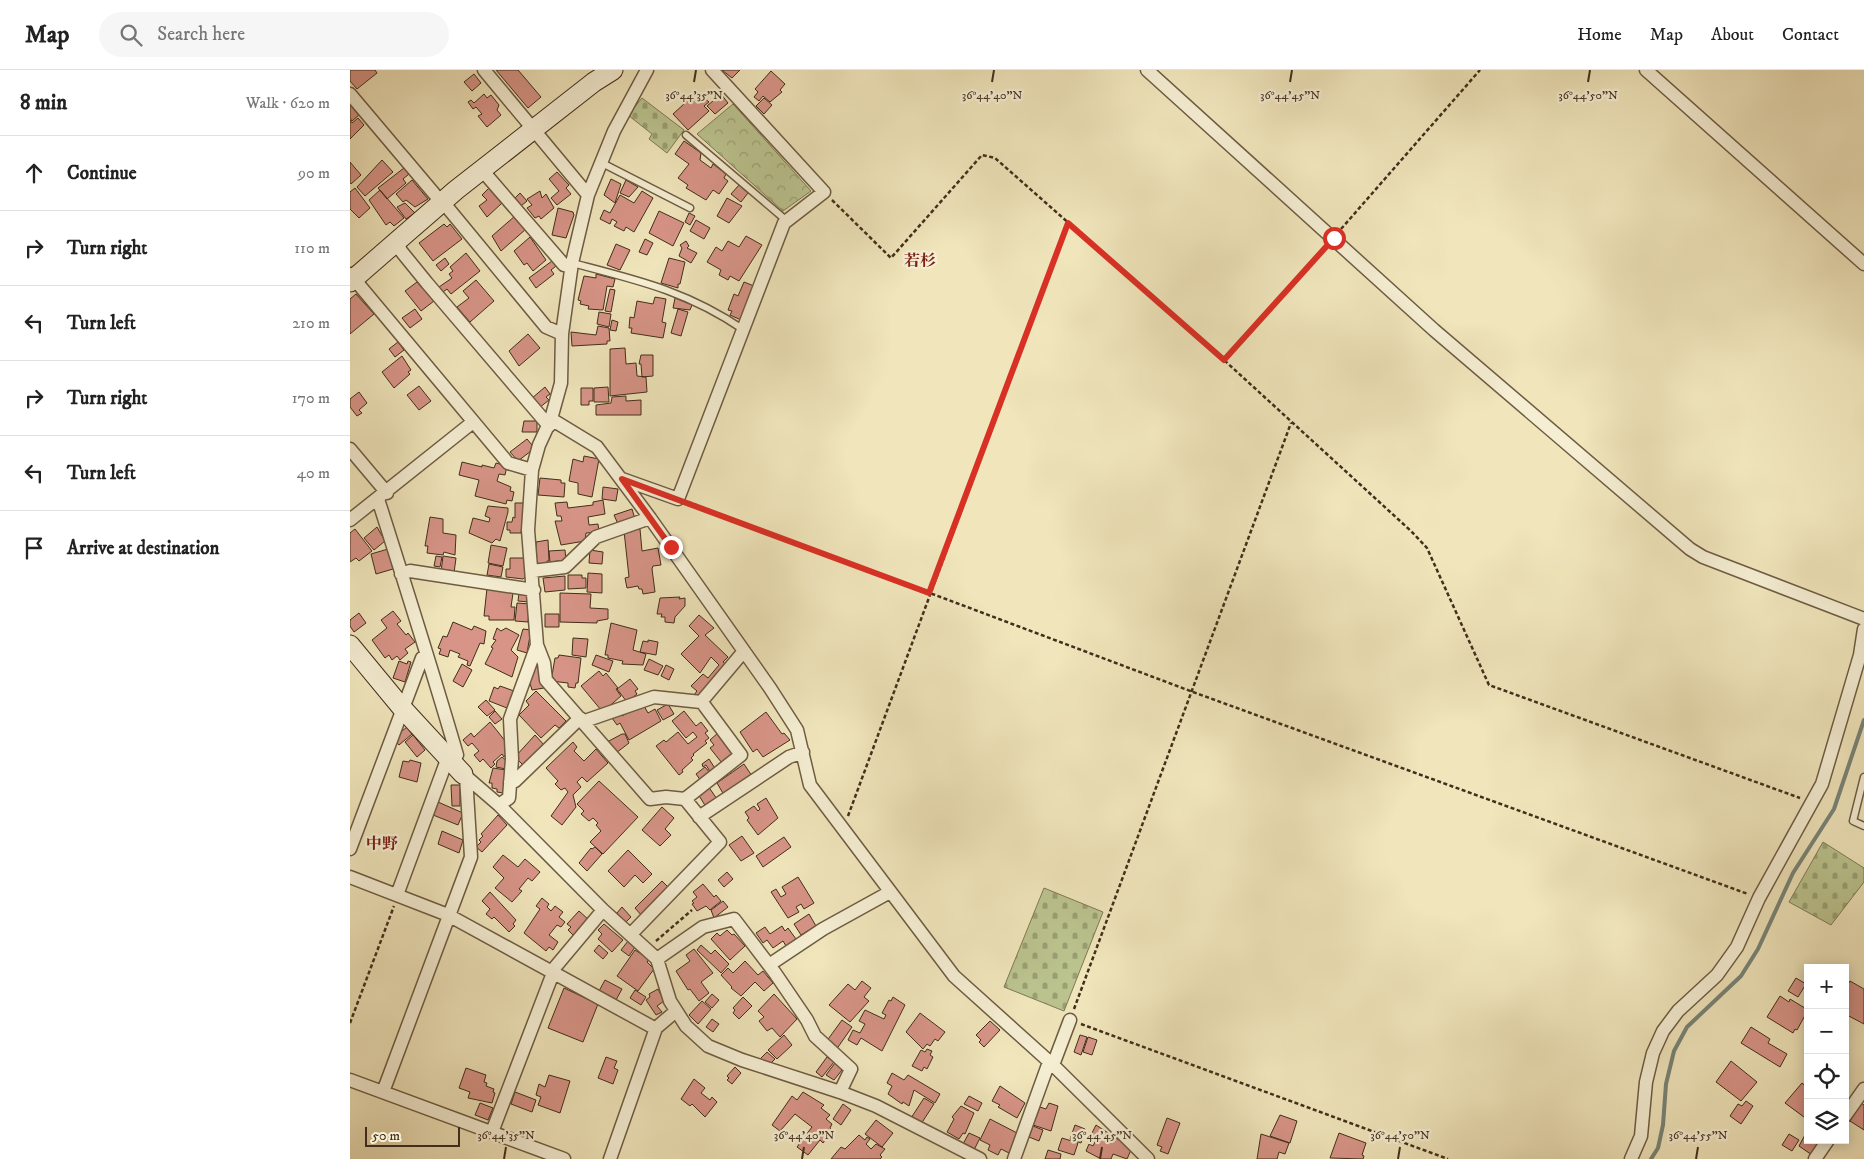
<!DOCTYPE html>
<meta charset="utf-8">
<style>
body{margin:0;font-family:"IM FELL DW Pica","Noto Serif JP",serif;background:#f6f6f6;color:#222}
.controls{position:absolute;right:15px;bottom:15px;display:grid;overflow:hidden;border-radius:0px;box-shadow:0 2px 12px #0003}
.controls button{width:45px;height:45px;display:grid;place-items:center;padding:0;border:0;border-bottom:1px solid #e0e0e0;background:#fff;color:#222;font:25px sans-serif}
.scale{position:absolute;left:15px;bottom:12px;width:95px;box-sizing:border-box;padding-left:5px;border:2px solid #422e1a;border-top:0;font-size:14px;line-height:18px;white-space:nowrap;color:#422e1a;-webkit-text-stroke:4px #f5eed3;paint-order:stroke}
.stop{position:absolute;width:15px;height:15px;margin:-11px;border:4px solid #d93025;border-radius:50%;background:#fff}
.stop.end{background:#d93025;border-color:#fff;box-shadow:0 1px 5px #0008}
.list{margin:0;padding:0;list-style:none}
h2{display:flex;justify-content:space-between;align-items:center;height:65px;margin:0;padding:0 20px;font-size:21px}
h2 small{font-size:16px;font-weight:400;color:#767676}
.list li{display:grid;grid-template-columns:32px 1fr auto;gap:15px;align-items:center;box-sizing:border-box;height:75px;padding:0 20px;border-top:1px solid #e0e0e0}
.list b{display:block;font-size:19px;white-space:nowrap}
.list em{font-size:16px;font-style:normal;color:#767676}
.icon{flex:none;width:28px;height:28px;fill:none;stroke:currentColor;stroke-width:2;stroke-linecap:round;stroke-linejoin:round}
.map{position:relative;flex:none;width:1514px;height:1089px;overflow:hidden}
header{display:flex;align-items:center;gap:30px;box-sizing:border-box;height:70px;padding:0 25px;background:#fff;border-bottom:1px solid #e0e0e0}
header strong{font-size:24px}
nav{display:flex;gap:28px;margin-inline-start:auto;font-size:18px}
.search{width:350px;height:45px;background:#f6f6f6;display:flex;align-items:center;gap:12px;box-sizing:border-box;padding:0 18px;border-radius:28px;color:#767676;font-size:19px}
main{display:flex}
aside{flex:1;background:#fff}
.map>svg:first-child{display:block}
.forest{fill:url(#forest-crowns);stroke:#7e7954}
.cemetery{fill:url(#cemetery-stones);stroke:#7e7954}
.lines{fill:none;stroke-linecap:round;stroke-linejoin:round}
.stream{stroke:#778477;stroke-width:4}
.building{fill:#d79487;stroke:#422e1a}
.lane-casing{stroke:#6e5c42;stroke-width:9}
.street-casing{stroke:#6e5c42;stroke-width:15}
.secondary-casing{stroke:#422e1a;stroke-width:21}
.path{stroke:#422e1a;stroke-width:2.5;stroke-dasharray:4 2.5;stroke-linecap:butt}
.lane{stroke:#f5eed3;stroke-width:6}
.street{stroke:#f5eed3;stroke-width:12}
.secondary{stroke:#f5eed3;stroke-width:19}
.route{stroke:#d93025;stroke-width:6}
.ticks{fill:none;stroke:#422e1a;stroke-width:2}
.labels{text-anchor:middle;stroke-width:4.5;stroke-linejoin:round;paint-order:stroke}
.neighbourhood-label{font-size:16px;font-weight:bold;fill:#7a1f14;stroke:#f5eed3}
.ticks-label{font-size:12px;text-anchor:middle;fill:#422e1a;stroke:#f5eed3;stroke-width:4.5;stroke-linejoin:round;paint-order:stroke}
</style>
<header>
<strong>Map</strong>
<div class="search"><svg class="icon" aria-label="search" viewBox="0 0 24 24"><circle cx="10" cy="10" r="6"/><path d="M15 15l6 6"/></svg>Search here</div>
<nav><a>Home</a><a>Map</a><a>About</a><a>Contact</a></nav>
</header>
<main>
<aside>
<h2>8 min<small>Walk · 620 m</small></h2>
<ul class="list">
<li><svg class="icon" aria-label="ahead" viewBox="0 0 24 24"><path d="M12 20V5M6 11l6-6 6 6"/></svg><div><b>Continue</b></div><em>90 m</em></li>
<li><svg class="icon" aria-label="right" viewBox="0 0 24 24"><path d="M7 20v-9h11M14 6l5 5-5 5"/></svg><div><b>Turn right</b></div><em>110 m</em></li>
<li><svg class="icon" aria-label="left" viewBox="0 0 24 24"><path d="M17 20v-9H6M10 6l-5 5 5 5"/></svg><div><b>Turn left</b></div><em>210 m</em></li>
<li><svg class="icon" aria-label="right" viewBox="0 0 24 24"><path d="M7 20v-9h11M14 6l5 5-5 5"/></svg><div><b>Turn right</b></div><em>170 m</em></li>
<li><svg class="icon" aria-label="left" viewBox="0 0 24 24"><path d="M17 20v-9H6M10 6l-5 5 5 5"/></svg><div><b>Turn left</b></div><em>40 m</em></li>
<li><svg class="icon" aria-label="arrive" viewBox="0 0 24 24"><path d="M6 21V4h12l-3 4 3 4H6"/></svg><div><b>Arrive at destination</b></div></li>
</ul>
</aside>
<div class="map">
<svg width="1514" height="1089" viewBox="0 0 1514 1089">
<defs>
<pattern id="forest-crowns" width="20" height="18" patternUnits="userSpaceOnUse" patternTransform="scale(1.25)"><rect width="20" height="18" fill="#bbc48f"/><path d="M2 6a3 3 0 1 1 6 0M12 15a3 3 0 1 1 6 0" fill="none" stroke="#9aa074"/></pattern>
<pattern id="cemetery-stones" width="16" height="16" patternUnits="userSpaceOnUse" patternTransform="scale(1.25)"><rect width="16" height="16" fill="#bbc48f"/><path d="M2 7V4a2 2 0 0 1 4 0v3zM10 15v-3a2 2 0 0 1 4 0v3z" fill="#9aa074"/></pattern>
</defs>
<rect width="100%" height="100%" fill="#f0e5bb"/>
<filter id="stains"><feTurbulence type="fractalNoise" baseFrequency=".004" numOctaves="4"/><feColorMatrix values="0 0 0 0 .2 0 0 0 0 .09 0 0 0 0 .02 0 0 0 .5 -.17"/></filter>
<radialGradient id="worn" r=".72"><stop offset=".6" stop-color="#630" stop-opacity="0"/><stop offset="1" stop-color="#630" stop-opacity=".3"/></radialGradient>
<path class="forest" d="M383 34 461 121 433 141 347 64Z"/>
<path class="cemetery" d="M292 28 334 60 317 83 299 69 302 64 278 45Z
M1473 772 1514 798V812L1481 855 1439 832Z
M694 818 753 842 714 941 654 917Z"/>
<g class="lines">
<path class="stream" d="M1301 1089 1308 1078 1313 1055 1316 1014 1324 981 1337 957 1391 906 1408 879 1443 803 1484 739 1514 650"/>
</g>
<path class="building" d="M0 0H25L27 3 7 19 0 11Z
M146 0H168L191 27 178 38Z
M372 0H390L382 8Z
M421 1 435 14 430 20 432 22 420 32 413 26 409 31 404 27 408 22 405 19Z
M124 4 131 13 122 21 114 12Z
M347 22 359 32 354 36 359 41 338 60 323 44Z
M134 24 137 28 141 25 149 35 147 40 151 45 137 57 128 46 132 44 126 37 123 39 118 32 121 30 124 33Z
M371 24 378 33 365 44 357 36Z
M414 28 422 35 414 44 406 36Z
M0 34 9 45 2 51 0 48Z
M8 48 14 55 0 69V50L2 53Z
M334 71 351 83 350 90 361 98 363 94 376 104 374 108 378 111 369 124 363 120 356 130 336 118 338 115 328 108 339 94 325 84Z
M32 90 43 102 15 126 7 117Z
M0 92 11 105 1 114 0 112Z
M54 98 59 104 53 109 56 113 37 129 28 118Z
M207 102 219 115 216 118 221 124 207 135 201 128 209 121 199 109Z
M261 109 271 114 265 133 254 125Z
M62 110 78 129 65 137 56 130 53 132 46 124Z
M276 110 288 117 279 127 270 123Z
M389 115 398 123 391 132 381 124Z
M5 118 20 138 9 148 0 139V122Z
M139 118 152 133 137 147 129 136 137 130 132 125Z
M30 120 54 148 44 156 40 152 36 155 19 130Z
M190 121 192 128 196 124 204 138 191 149 189 146 185 148 177 138 182 135 177 129Z
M292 121 303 128 284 162 276 157 274 161 264 156 267 152 262 149 260 154 250 149 254 140 260 143 270 125 284 133Z
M170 123 177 131 171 136 165 128Z
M377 128 392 136 379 153 367 146Z
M55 133 65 143 56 149 47 137Z
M208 138 223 142 224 145 216 168 202 165Z
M309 141 334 153 323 176 299 163Z
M339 143 345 146 340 155 335 152Z
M165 146 176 159 151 181 142 166Z
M346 150 360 158 354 169 340 161Z
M94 154 97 157 100 154 112 169 83 191 69 173Z
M396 166 412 175 389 211 380 206 378 210 369 205 371 200 357 192 366 177 372 181 378 171 389 177Z
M180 167 196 190 183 201 177 193 174 195 164 181Z
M295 169 303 173 297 185 289 182Z
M336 171 339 176 337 178 347 183 341 193 329 186 332 178 330 175Z
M266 174 280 180 270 200 257 195Z
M116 183 130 201 101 224 97 219 93 222 89 217 102 208 99 204 103 201 100 197Z
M95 188 99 194 91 201 86 195Z
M319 188 335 192 330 214H328V218L311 213Z
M202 191 206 196 201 200 204 204 186 218 179 208Z
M246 204 265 209 263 217 257 216 253 240 238 239 239 236 230 234 231 231 228 230 234 206 246 208Z
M126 210 144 231 120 252 107 237 119 228 113 221Z
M67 212 84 231 71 241 55 221Z
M394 212 404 216 391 250 380 245 382 241 378 240 384 224 388 226Z
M260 219 265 220 261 242 255 241Z
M6 224 24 244 0 264V229Z
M305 227 316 229 312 252 316 253 313 268 281 263 282 258H279L280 247 284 248 287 231 303 234Z
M325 228 342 235 340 240 323 238Z
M65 239 72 249 60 258 52 248Z
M328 239 338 242 331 266 321 263Z
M249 242 261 244 259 257 247 254Z
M262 250 268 252 266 261 260 260Z
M248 256 259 258 260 271H257V274L222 276 221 262 246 265Z
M178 264 190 278 169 296 159 281Z
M48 272 54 280 45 287 39 279Z
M275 278 276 294 286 293 287 306 296 307 297 322 260 326V279Z
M291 285H303V306L292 307 291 294H289Z
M52 286 61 300 58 302 60 304 44 318 32 302Z
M69 316 81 331 69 340 57 325Z
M195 317 200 324 196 327 199 330 189 338 181 329Z
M258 317 259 332H244V318Z
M231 318H243V331H239V335H231Z
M9 322 17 333 9 340 12 343 7 346 0 337V329Z
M276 326V331L291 330V345H246V335L261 333 262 327Z
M174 351H187V362H172Z
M177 369 182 375 181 381 168 391 160 382Z
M234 386 249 389 242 427 228 424V413L219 411 223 389 233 392Z
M112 392 132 397V395L144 398 146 393 157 396 155 405 149 404 147 411 161 417 160 421 164 422 162 431 157 430 156 434 125 426 129 410 109 405Z
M190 408 211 410V413H215L214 427 188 425Z
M253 417 268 419 266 431 252 429Z
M253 430 255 444 238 447 239 455 248 454 249 462 236 463 235 471 211 475 205 451H212L211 446H207L205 433 217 432 218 438 243 435V432Z
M165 433H175L171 463H160V460H157V452H162L163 447 165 448Z
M138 436 158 438V442L150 471 146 469 142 473 119 463 123 448 139 452 140 448 135 446Z
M282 439 285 449 268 454 264 445Z
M80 447 93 449V463L106 465 105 485 94 482 93 485 77 483 78 476H75Z
M27 457 35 471 24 480 14 468Z
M5 459 22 481 9 491 6 488 0 492V463Z
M290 459 292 481 308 478 311 495 303 496 302 499 305 522 293 524 292 519H289L288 516 277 518 275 508 279 507 274 461Z
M198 470 199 491H197V495L186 496V472Z
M141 475 157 478 153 496 138 493Z
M38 479 43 499 26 504 21 484Z
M215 480 216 490 200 492 199 481Z
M240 480 253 482 252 494 239 493Z
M86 486 92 487 90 497 84 496Z
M93 486 106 488 104 503 91 502Z
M160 488H177V506L173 509 156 507V499H160Z
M139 494 153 497 151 507 137 505Z
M238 503 252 504V523L237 522Z
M218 505H232V508H236V518L218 519Z
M215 506V520L195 522 193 508Z
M137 518 163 523 161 537H165L164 550H139V546H134Z
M169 523 180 524 179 532 168 531Z
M210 523 241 524 240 538 258 539V549L247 551V553L210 552Z
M330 527 329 529 335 528V536L325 547 324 553 315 552V547H311L312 544H307L310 528Z
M167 533 180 534 178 552 165 551Z
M43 541 51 551 47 554 56 565 58 563 65 572 55 579 58 583 50 590 47 586 42 590 39 585 35 588 22 570 37 558 31 550Z
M9 543 16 553 4 562 0 556V550Z
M195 544H209V557H195Z
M349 545 364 558 355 565 378 587 373 592 378 596 348 629 344 625 347 621 341 616 353 604 358 608 369 595 361 587 350 603 331 584 349 566 339 556Z
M103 552 122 560 124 556 136 561 134 574 130 573 120 596 117 595 118 591 108 587 110 584 100 580 98 587 89 584 91 579 88 578 93 566 97 567Z
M261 553 287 560 283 580 296 584 293 595 272 594 273 591 258 588V585H255Z
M147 558 151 561 156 558 169 565 161 580 168 587 162 607 135 594 143 578 141 577 146 570 143 569Z
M173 559 181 560 177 583 167 580Z
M223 568 238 569 236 587 222 585Z
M298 570 308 572 306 585 290 582 293 571 298 572Z
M209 585 231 588 228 613H226L225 618 218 617V613L201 611 205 588H208Z
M246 585 263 591 259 602 242 595Z
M299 589 313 596 308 605 294 600Z
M49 591 57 594 58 591 61 592 55 612 43 608Z
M184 593 190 594 194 618 182 620 179 610Z
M112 594 122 600 113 617 103 611Z
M316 595 324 599 319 610 311 606Z
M249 601 253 606 256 603 268 618 266 619 271 626 256 639 254 637 251 640 231 616Z
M280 609 288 619 285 621 287 624 277 632 267 619Z
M150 616 164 621 157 638 139 631 144 617 148 619Z
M186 621 216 651 209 658 205 655 191 668 169 645 179 635 176 631Z
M136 630 145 640 137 646 128 637Z
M293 634 298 643 305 639 311 651 279 670 270 653 267 655 262 648 271 643 272 646Z
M318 634 324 644 313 650 307 640Z
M145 641 152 649 145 654 139 647Z
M334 641 346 656 351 652 358 661 355 663 359 668 355 671 357 673 343 684 344 685 341 688 343 690 332 700 333 702 329 705 306 676 314 670 316 672 328 662 338 674 347 667 343 662 336 668 322 651Z
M416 642 432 664 434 663 440 670 413 687 407 679 403 682 390 662Z
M140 652 156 672V684L154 687 152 684 143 692 145 694 141 698 133 689 130 692 124 685 129 681 122 673 118 676 113 670 121 663 124 667Z
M57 657 62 664 49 675 45 670 47 665Z
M369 662 385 684 372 693 360 678 364 675 360 670Z
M272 664H275L279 673 266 683 257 672Z
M63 665 75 680 67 687 55 672Z
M185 665 195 676 174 696 165 687Z
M223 672 227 677 224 681 234 691 246 679 258 693 237 712 232 707 227 712 231 717 223 725 226 737 212 755 201 746 218 722 215 718 211 720 205 714 208 711 196 698Z
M152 687 157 691 156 699 146 697 147 691Z
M359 689 366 700 361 703 356 695 353 697 352 694Z
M60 690 71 693 67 712 49 707 53 691 59 692Z
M394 694 402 706 374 725 367 713Z
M355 697 361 704 351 711 346 704Z
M143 698 156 700 153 723 147 722V719L142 718V713H139Z
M249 711 288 747 253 784 240 772 251 761 246 755 248 753 243 748 239 751 231 744 234 741 227 734Z
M101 715H110V736H102Z
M358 716 367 729 356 737 348 724Z
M416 728 428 748 408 765 397 750 399 748 395 742 404 736 408 741 410 739 407 734Z
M88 732 113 743 108 755 83 745Z
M312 737 324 748 315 759 321 765 310 776 292 760Z
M148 745 157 755 132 782 126 777 131 772 129 770 133 766 131 764Z
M92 761 113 770 109 783 88 774Z
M392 766 404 783 391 791 379 775Z
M434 767 441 777 413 797 406 786Z
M245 777 252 784 237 801 229 793 241 778 242 779Z
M278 780 302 804 293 813 285 805 274 817 258 801Z
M153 785 168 797 175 789 190 802 182 811 178 808 169 819 172 821 162 832 145 818 154 808 143 797Z
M377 802 383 809 374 817 368 810Z
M448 807 464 833 454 839 451 834 446 837 449 842 438 848 421 822 426 819 431 827 436 824 432 817Z
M312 811 319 818 292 846 285 838Z
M353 814 364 827 366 825 371 831 360 840 356 836 347 841 342 834 344 833 342 831 347 827 343 822Z
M140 822 166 850 163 854 165 856 159 862 144 847 142 849 136 844 140 839 132 831Z
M192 828 199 834 197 837 201 841 205 836 213 842 209 847 215 852 211 857 207 855 199 865 208 872 203 880 199 877 196 881 174 863 190 839 186 836Z
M373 831 378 837 364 848 361 840Z
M272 837 281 847 276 852 267 843Z
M229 841 239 850 223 865 218 860 221 857 217 854Z
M459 844 466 856 451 865 444 854Z
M254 854 273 870 262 882 248 869 252 864 248 860Z
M432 856 435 861 438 858 446 869 436 876 433 871 423 878 417 870 413 873 406 863 415 857 420 864Z
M377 860 382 865 384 864 395 876 380 890 361 869 367 863 370 866Z
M278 871 285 877 279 886 271 880Z
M249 875 258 883 253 889 244 881Z
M351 875 361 884 365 880 379 894 371 903 347 880Z
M344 879 363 903 351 912 359 923 349 931 340 919 338 920 326 901 340 891 336 885Z
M285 880 299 889 297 892 304 899 288 921 267 906Z
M395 891 408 905 413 901 423 913 414 921 405 912 391 926 381 918 382 917 371 905 378 898 383 903Z
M1446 908 1456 914 1448 927 1438 921Z
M255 910 272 919 266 930 263 928 262 929 249 921Z
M512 911 521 918 514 927 519 931 500 952 479 935 498 914 505 920Z
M1500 911 1514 919V954L1495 944V919Z
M214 918 248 934 233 972 198 958Z
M308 919 314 931 307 936 312 942 306 945 296 930 300 927 299 924Z
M285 920 296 927 291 935 280 928Z
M362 924 369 930 362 938 355 932Z
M424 924 447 949 430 967 422 958 417 961 409 951 414 947 408 941Z
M1430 926 1439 932 1440 929 1458 940 1447 960 1445 959 1443 963 1417 947Z
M393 927 402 936 389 949 383 943 385 940 383 938Z
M543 927 555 935 532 981 511 968 507 975 498 970 503 960 510 963 515 954 509 951 515 940 534 949 536 945 532 943 539 930 541 931Z
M352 931 361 939 348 954 339 945Z
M570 943 595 962 588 971 585 969 580 976 577 974 573 979 556 962Z
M362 949 369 954 363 962 356 957Z
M492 950 502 957 486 980 476 972Z
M640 951 650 960 634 977 629 972 631 970 626 965Z
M1401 957 1420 969 1418 973 1437 984 1430 997 1391 973Z
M434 965 442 975 427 989 418 980Z
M730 965 737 967 731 985 724 982Z
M738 967 747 970 742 985 733 982Z
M577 979 582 981 580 985 583 987 577 999 574 997 572 1001 562 996 571 980 575 982Z
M417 982 425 989 420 994 410 989Z
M256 987 267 991 264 998 268 1000 263 1014 248 1008Z
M477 987 484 992 472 1007 466 1002Z
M1381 991 1407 1012 1391 1031 1366 1012Z
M485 993 492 1000 484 1010 476 1005Z
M385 997 391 1003 382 1014 377 1010 379 1008 377 1006Z
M116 998 136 1005 134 1012 137 1013 136 1016 144 1019 143 1022 145 1023 142 1033 118 1028 120 1022 109 1018Z
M542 1003 554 1010 558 1005 590 1024 585 1033 564 1020 559 1036 553 1032 552 1034 538 1024 542 1016 537 1013Z
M199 1005 220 1011 210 1043 188 1035 191 1027 186 1025 189 1014 195 1017Z
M344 1009 355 1018 351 1023 360 1030 362 1027 367 1032 355 1047 342 1034 340 1036 331 1029Z
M1452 1013 1458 1018V1050L1435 1033Z
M650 1016 675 1033 667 1048 648 1037 650 1035 642 1031Z
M165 1022 186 1030 182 1042 161 1034Z
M453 1022 474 1035 471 1038 480 1045 476 1049 482 1054 480 1058 482 1060 473 1073 470 1070 458 1085 447 1077 462 1057 445 1044 430 1061 422 1055 442 1026 447 1030Z
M619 1026 632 1033 628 1041 614 1034Z
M574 1028 584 1034 571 1054 561 1048Z
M1396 1031 1403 1036 1391 1054 1380 1046 1388 1034 1392 1036Z
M130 1033 143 1038 138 1050 125 1045Z
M699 1033 708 1036 701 1061 683 1055 690 1037 696 1039Z
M1511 1033 1514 1035V1060L1500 1051Z
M493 1034 501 1040 491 1055 483 1049Z
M611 1036 624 1043 615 1064 613 1063 609 1069 597 1062 604 1049 602 1047Z
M930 1045 947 1051 940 1073 920 1066Z
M817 1048 830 1053 818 1084 810 1081 812 1077 807 1075Z
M640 1049 669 1064 659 1083 651 1079 648 1085 638 1080 640 1075 630 1070Z
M526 1050 543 1063 532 1077 515 1064Z
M725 1055 735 1059 731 1073 720 1069Z
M746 1055 778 1076 777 1078 781 1080 777 1089 763 1084 761 1089H751L736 1081 739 1074 743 1076 746 1070 740 1067Z
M683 1056 693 1060 689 1071 679 1067Z
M619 1063 630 1068 624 1080 613 1074Z
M989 1063 1016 1073 1012 1085 1014 1086 1013 1089 980 1088Z
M1456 1063 1458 1070 1470 1072 1462 1085 1449 1076Z
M911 1064 939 1073 935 1084 929 1082 927 1089H907Z
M1439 1064 1449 1070 1442 1081 1432 1075Z
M509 1065 515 1070 517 1067 520 1069 516 1074 521 1079 526 1074 535 1079 530 1085 532 1087 530 1089H481L491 1077 495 1079Z
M712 1068 728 1073 724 1085 708 1080Z
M698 1080 711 1084 710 1089H695Z"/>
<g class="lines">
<defs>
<path id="lane" d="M336 65 437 151
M250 92 340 138
M222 193C287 210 337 221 394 260
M1514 707 1503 751 1514 756"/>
<path id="street" d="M134 0 238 125
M797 0 1084 260 1340 479 1353 487 1514 549
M1296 0 1514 194
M0 24 92 133
M132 100 214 195 221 196
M93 132 196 257 212 264
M47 172 51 181 77 213 199 356
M0 204 158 393 182 400
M201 349 247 377 300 448 420 618 447 660 460 715 604 906 703 995 798 1089
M0 379 37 423
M272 409 328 429 434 153 474 122 362 0
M28 429C55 514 82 599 107 685L102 692
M0 450 123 352
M182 501 215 497 246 467 300 448
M51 504 60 501 184 520
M187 575 194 593 196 610 300 729 316 727 335 729 370 772 281 864
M232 652 304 627 351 632 394 581
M113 704 149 735 253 840 307 889 320 931 336 956 358 976 392 990 490 1022 526 1036 630 1089
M160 712 165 711 230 648
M335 729 391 685 351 631
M149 735 159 728 162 689 160 649 187 575 178 460 182 400 189 375 201 349 211 313 212 264 222 193 238 125 264 61 297 0
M349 747 439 687 453 682
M0 779 72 588 76 585
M0 807 98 845 306 959
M47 825 98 687
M307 889 353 857 384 849 425 903 457 950 465 966 501 999 490 1022
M419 895 473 859 540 822
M201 902 253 840
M703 995 720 950
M0 1010 214 1089
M33 1022 121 787 116 706
M1495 1046 1514 1019
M142 1062 203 903
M260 1089 306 958 326 941
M664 1089 699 992
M1281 1089 1291 1066 1296 1012 1303 983 1313 961 1328 941 1367 905 1387 877 1409 828 1472 714 1510 585 1514 559
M1465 1089 1478 1070"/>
<path id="secondary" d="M0 212 106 120 244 12 263 0
M0 575 52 638 113 704"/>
</defs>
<use href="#lane" class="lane-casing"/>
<use href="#street" class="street-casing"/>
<use href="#secondary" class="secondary-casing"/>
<path class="path" d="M482 130 541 188 632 85 645 88 874 290 1061 461 1077 478 1139 615 1450 728
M991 159 1130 0
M874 290 976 176
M338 432 843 622 1398 824
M498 746 718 153
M306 871 342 840
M724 939 941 353
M0 953 44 836
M731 954 1098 1089"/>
<use href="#lane" class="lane"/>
<use href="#street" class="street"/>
<use href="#secondary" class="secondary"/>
</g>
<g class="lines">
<path class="route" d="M321 477 272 409 579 523 718 153 874 290 984 168"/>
</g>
<path class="ticks" d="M344 12 346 0M642 12 644 0M940 12 942 0M1238 12 1240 0M154 1089 156 1077M452 1089 454 1077M750 1089 752 1077M1048 1089 1050 1077M1346 1089 1348 1077"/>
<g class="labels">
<g class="neighbourhood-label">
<text x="570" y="196">若杉</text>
<text x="32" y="779">中野</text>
</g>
</g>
<g class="ticks-label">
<text x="344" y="29">36°44'35"N</text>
<text x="642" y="29">36°44'40"N</text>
<text x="940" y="29">36°44'45"N</text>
<text x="1238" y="29">36°44'50"N</text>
<text x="156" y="1069">36°44'35"N</text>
<text x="454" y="1069">36°44'40"N</text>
<text x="752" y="1069">36°44'45"N</text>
<text x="1050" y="1069">36°44'50"N</text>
<text x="1348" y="1069">36°44'55"N</text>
</g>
<rect width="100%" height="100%" filter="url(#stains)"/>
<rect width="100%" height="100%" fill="url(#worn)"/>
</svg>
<div class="controls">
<button>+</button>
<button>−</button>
<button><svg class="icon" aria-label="locate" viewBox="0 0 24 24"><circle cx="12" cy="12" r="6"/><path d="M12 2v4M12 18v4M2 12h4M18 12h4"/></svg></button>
<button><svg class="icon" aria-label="layers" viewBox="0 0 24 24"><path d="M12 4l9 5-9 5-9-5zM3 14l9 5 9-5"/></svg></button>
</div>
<div class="scale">50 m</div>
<div class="stop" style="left:984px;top:168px"></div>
<div class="stop end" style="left:321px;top:477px"></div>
</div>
</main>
